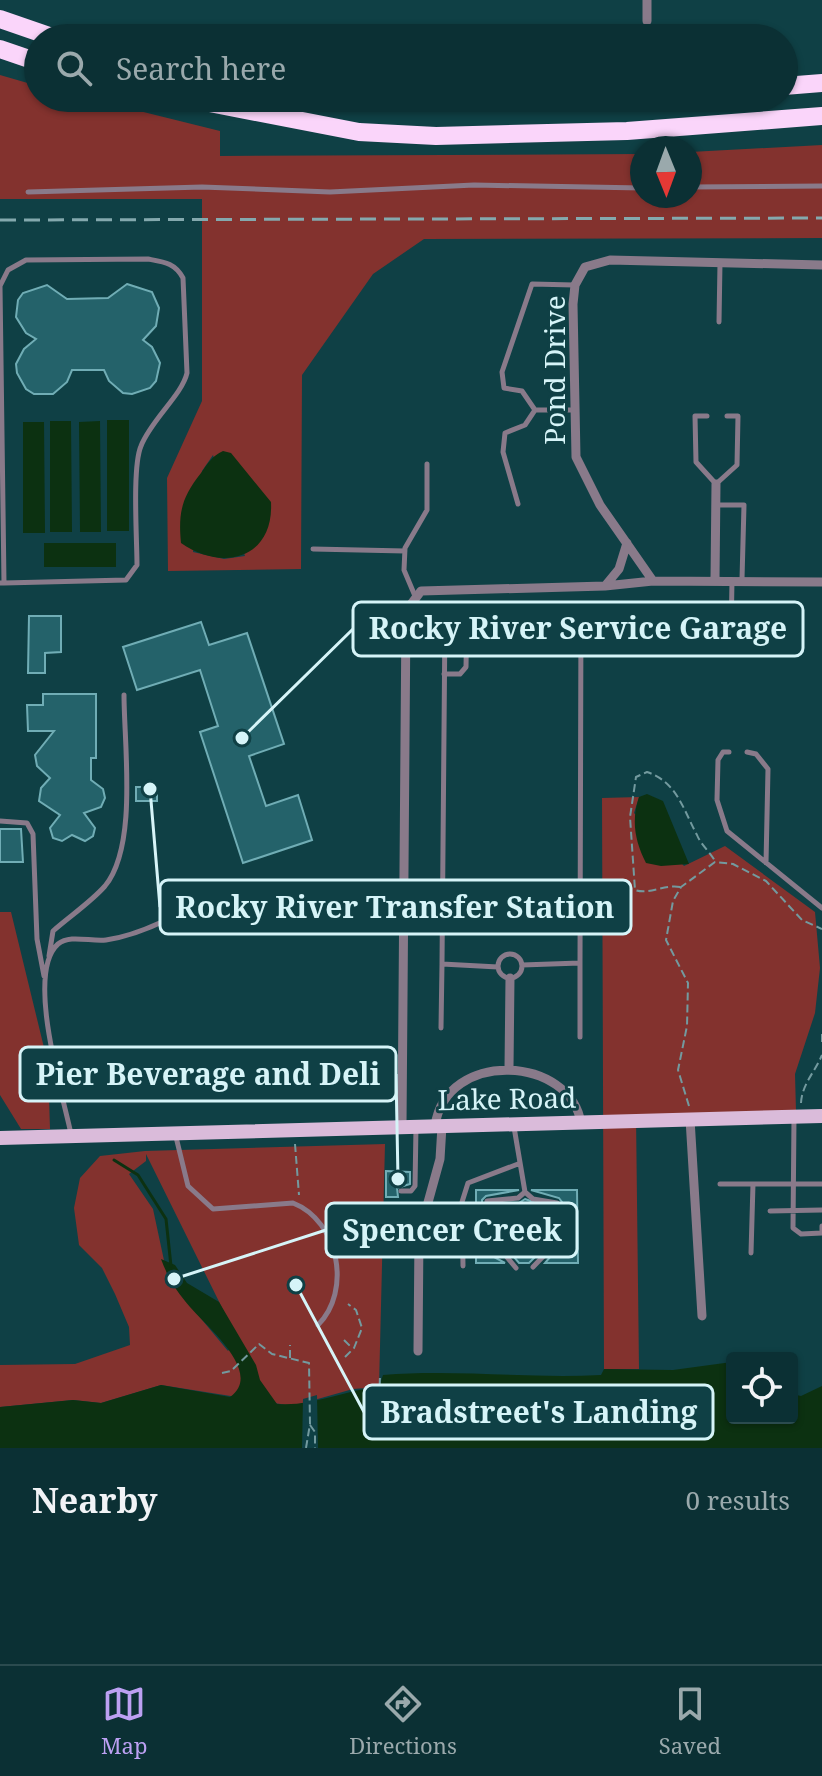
<!DOCTYPE html>
<style>
body{margin:0;font-family:"Noto Serif",serif;background:#14383c;color:#f1f3f6}
.controls{position:absolute;right:24px;bottom:24px;display:grid;overflow:hidden;border-radius:8px;box-shadow:0 2px 6px #0004}
.controls button{width:72px;height:72px;display:grid;place-items:center;padding:0;border:0;border-bottom:2px solid #2b4b4f;background:#0b3034;color:#f1f3f6;font:40px sans-serif}
.compass{position:absolute;left:630px;top:136px;width:72px;height:72px;border-radius:50%;background:#0b3034;box-shadow:0 2px 6px #0004;rotate:179deg}
.list{margin:0;padding:0;list-style:none}
h2{display:flex;justify-content:space-between;align-items:center;height:104px;margin:0;padding:0 32px;font-size:34px}
h2 small{font-size:26px;font-weight:400;color:#9aa9ac}
.icon{flex:none;width:44px;height:44px;fill:none;stroke:currentColor;stroke-width:2;stroke-linecap:round;stroke-linejoin:round}
.map{position:relative;flex:none;width:822px;height:1448px;overflow:hidden}
.search{position:absolute;background:#0b3034;box-shadow:0 2px 6px #0004;left:24px;right:24px;top:24px;height:88px;display:flex;align-items:center;gap:20px;box-sizing:border-box;padding:0 28px;border-radius:44px;color:#9aa9ac;font-size:30px}
.sheet{height:216px;background:#0b3034}
nav{display:flex;justify-content:space-around;align-items:center;box-sizing:border-box;height:112px;border-top:2px solid #2b4b4f;background:#0b3034;font-size:22px;color:#9aa9ac}
nav a{display:grid;justify-items:center;gap:4px}
nav .on{color:#bca0f2}
.map>svg:first-child{display:block}
.green{fill:#83322e;fill-rule:evenodd}
.water{fill:#0c3111}
.pier{fill:#0f4045}
.lines{fill:none;stroke-linecap:round;stroke-linejoin:round}
.stream{stroke:#0c3111;stroke-width:3}
.building{fill:#24626a;stroke:#70adb5;stroke-width:2}
.path{stroke:#739a9f;stroke-width:2;stroke-dasharray:8 4;stroke-linecap:butt}
.lane{stroke:#897a8a;stroke-width:5}
.street{stroke:#897a8a;stroke-width:9}
.primary{stroke:#dabbda;stroke-width:14}
.highway{stroke:#fad5fa;stroke-width:18}
.rail{stroke:#84a9ae;stroke-width:3;stroke-dasharray:16 8;stroke-linecap:butt}
.labels{text-anchor:middle;stroke-width:6;stroke-linejoin:round;paint-order:stroke}
.street-label{font-size:28px;fill:#d6f4f8;stroke:#0f4045}
.leader{fill:none;stroke:#d6f4f8;stroke-width:3}
.callout-dot{fill:#d6f4f8;stroke:#0f4045;stroke-width:3}
.callout{fill:#0f4045;stroke:#d6f4f8;stroke-width:3}
.callout-label{font-size:30px;text-anchor:middle;font-weight:bold;fill:#d6f4f8}
</style>
<div class="map">
<svg width="822" height="1448" viewBox="0 0 822 1448">
<rect width="100%" height="100%" fill="#0f4045"/>
<path class="green" d="M0 75 38 86V98H87L220 131V156L642 154V196H690V152L822 145V238L424 239 373 274 302 375 301 569 168 571 167 478 202 401V199H0ZM213 455 245 556 224 559 193 552 202 471Z
M639 797 634 813 684 866 725 846 815 912 820 968 815 1013 795 1074 796 1111 636 1115 639 1369H604L602 798Z
M0 912H11L48 1064 50 1129H21L0 1095Z
M385 1144 379 1387 353 1389 293 1406 161 1385 101 1403 73 1400 0 1407V1365L75 1364 130 1345 129 1327 115 1294 102 1268 79 1245 74 1208 80 1178 100 1156 145 1151ZM146 1154 237 1338 228 1351 168 1279 153 1209 129 1174 146 1161Z"/>
<path class="water" d="M107 420H129V531H107Z
M50 421H71L72 532H50Z
M100 421 101 532H80L79 422Z
M23 422H44L45 533H23Z
M223 451 231 453 271 502C274 559 222 572 181 543 178 512 182 497 201 473 208 463 212 456 223 451Z
M44 543H116V567H44Z
M647 794 663 801 689 864 661 866 646 863C635 841 631 821 639 797Z
M161 1259 175 1265 187 1283 219 1302 256 1365 260 1380 277 1404C311 1407 345 1390 379 1387L383 1375C456 1369 528 1379 601 1375L604 1369 673 1370 732 1362V1418H792V1394L801 1396 822 1386V1448H0V1407L73 1400 101 1403 161 1385 230 1397C264 1373 207 1327 190 1307 177 1292 168 1278 161 1259Z"/>
<path class="pier" d="M317 1395 318 1448H302L303 1399Z"/>
<g class="lines">
<path class="stream" d="M114 1160 138 1175 166 1219 171 1266"/>
</g>
<path class="building" d="M127 284 152 292 159 308 156 326 143 340 152 347 160 363 156 381 150 388 132 394 123 393 109 381 104 370H72L67 382 53 394H34L26 389 17 373 16 364 24 349 36 339 26 333 16 317 18 300 23 293 47 285 67 299 108 298Z
M29 616H61V652L45 653V673H28Z
M201 622 209 645 247 633 284 744 249 756 266 806 298 795 312 840 243 863 200 732 218 726 200 670 137 690 123 647Z
M43 694H96V758H91V780L103 789 105 798 101 807 84 813 95 828 93 836 85 841 72 835 62 841 53 838 50 828 60 815 39 801 41 788 50 778 37 766 35 755 54 731H28L27 705H43Z
M136 787H157V801H136Z
M0 829H21L23 862H0Z
M386 1171 410 1172V1184L397 1188 398 1197H386Z
M476 1190H519L486 1196 482 1200 483 1251 505 1263H476Z
M531 1190H577L578 1263H545L561 1244 562 1202 559 1198Z
M525 1199 551 1208V1241L529 1263H519L509 1251 493 1245V1206L519 1203Z"/>
<g class="lines">
<path class="path" d="M680 887C665 884 649 895 635 890L630 817 636 777 647 772C677 782 683 809 697 835 701 845 710 852 715 861
M822 1034V1046
M801 1103C802 1084 815 1072 822 1055
M689 1106 678 1070 687 1026 688 983 666 940 673 901 681 887 715 862 733 864 766 881 802 920 822 929
M295 1144 299 1195
M344 1340 352 1348
M345 1357 354 1348 362 1328 356 1310 348 1304
M290 1358V1345
M222 1373 231 1371 259 1344 272 1354 309 1363 310 1424 306 1448
M379 1410 380 1374
M310 1425 315 1432V1448"/>
<path class="lane" d="M690 187 822 186
M28 192 202 187 330 192 474 185 642 188
M719 322 720 263
M535 410 522 391 504 388 502 372 532 284 574 285
M707 416H695L696 462 716 484 737 465 738 416H727
M518 504 503 452 505 433 525 425 535 410H574
M717 505H744L742 579
M313 549 405 551
M0 583H4L126 580 137 565C137 539 132 467 141 446 151 420 182 395 187 373L183 278C175 263 164 262 148 259L26 260 8 270 0 286 4 583
M415 596 404 570 405 548 427 510V464
M445 616 442 964 498 967
M731 639 732 580
M444 674H460L466 667 467 610
M729 752H723L718 760 717 800 727 831 822 908
M747 752 756 754 768 769 766 863
M0 821 27 823 33 834 37 939 44 976
M498 966a12 12 0 1 1 24 0a12 12 0 1 1-24 0Z
M49 956 53 931C70 916 91 902 105 886 138 846 124 745 124 695
M522 965 580 963 581 606
M441 1028 442 964
M580 1037V963
M794 1118 793 1228 801 1234 822 1233V1226
M514 1127 525 1192 533 1199 557 1203 556 1243 533 1267
M71 1134C63 1095 25 973 58 944 70 934 91 942 106 940 147 934 188 910 222 887
M176 1137 188 1186 213 1209 293 1203C339 1221 352 1291 318 1325
M720 1184H822
M401 1191H411L415 1186 416 1127
M770 1211 822 1210
M751 1253 753 1184
M463 1266 462 1202 468 1183 518 1164
M516 1268 506 1256 488 1249 487 1201 518 1198 525 1192"/>
<path class="street" d="M647 21V0
M822 265 610 260 585 267 575 285 573 304 576 457 600 505 653 581 822 582
M715 580 716 484
M605 586 653 581
M509 1068 510 978
M690 1119 702 1316
M435 1126C446 1048 572 1056 581 1124
M402 1127 406 611 421 591 605 586 619 569 627 543
M418 1351 419 1235 440 1159 442 1126"/>
<path class="primary" d="M0 1138 822 1116"/>
<path class="highway" d="M0 19 55 38
M0 49 38 62
M784 86 822 83
M184 98 359 132 436 136 627 131 822 116
M383 98 464 103 618 98"/>
<path class="rail" d="M0 220 822 218"/>
</g>
<g class="labels">
<g class="street-label">
<text transform="translate(555 370) rotate(-90)" y="10">Pond Drive</text>
<text transform="translate(507 1099) rotate(-1)" y="10">Lake Road</text>
</g>
</g>
<path class="leader" d="M242 738L353 629M150 789L160 907M398 1179L396 1074M174 1279L326 1230M296 1285L364 1412"/>
<g class="callout-dot">
<circle cx="242" cy="738" r="8"/>
<circle cx="150" cy="789" r="8"/>
<circle cx="398" cy="1179" r="8"/>
<circle cx="174" cy="1279" r="8"/>
<circle cx="296" cy="1285" r="8"/>
</g>
<g class="callout">
<rect x="353" y="602" width="450" height="54" rx="8"/>
<rect x="160" y="880" width="471" height="54" rx="8"/>
<rect x="20" y="1047" width="376" height="54" rx="8"/>
<rect x="326" y="1203" width="251" height="54" rx="8"/>
<rect x="364" y="1385" width="349" height="54" rx="8"/>
</g>
<g class="callout-label">
<text x="578" y="639">Rocky River Service Garage</text>
<text x="395" y="918">Rocky River Transfer Station</text>
<text x="208" y="1085">Pier Beverage and Deli</text>
<text x="452" y="1241">Spencer Creek</text>
<text x="539" y="1423">Bradstreet's Landing</text>
</g>
</svg>
<div class="controls">
<button><svg class="icon" aria-label="locate" viewBox="0 0 24 24"><circle cx="12" cy="12" r="6"/><path d="M12 2v4M12 18v4M2 12h4M18 12h4"/></svg></button>
</div>
<svg class="compass" viewBox="-18 -18 36 36"><path d="M0-13l5 13h-10z" fill="#e53935"/><path d="M0 13l5-13h-10z" fill="#9aa9ac"/></svg>
<div class="search"><svg class="icon" aria-label="search" viewBox="0 0 24 24"><circle cx="10" cy="10" r="6"/><path d="M15 15l6 6"/></svg>Search here</div>
</div>
<section class="sheet">
<h2>Nearby<small>0 results</small></h2>
<ul class="list">
</ul>
</section>
<nav>
<a class="on"><svg class="icon" aria-label="map" viewBox="0 0 24 24"><path d="M3 6l6-2 6 2 6-2v14l-6 2-6-2-6 2zM9 4v14M15 6v14"/></svg>Map</a>
<a><svg class="icon" aria-label="directions" viewBox="0 0 24 24"><path d="M12 3l9 9-9 9-9-9zM9 14v-3h6M13 9l2 2-2 2"/></svg>Directions</a>
<a><svg class="icon" aria-label="saved" viewBox="0 0 24 24"><path d="M7 4h10v16l-5-4-5 4z"/></svg>Saved</a>
</nav>
